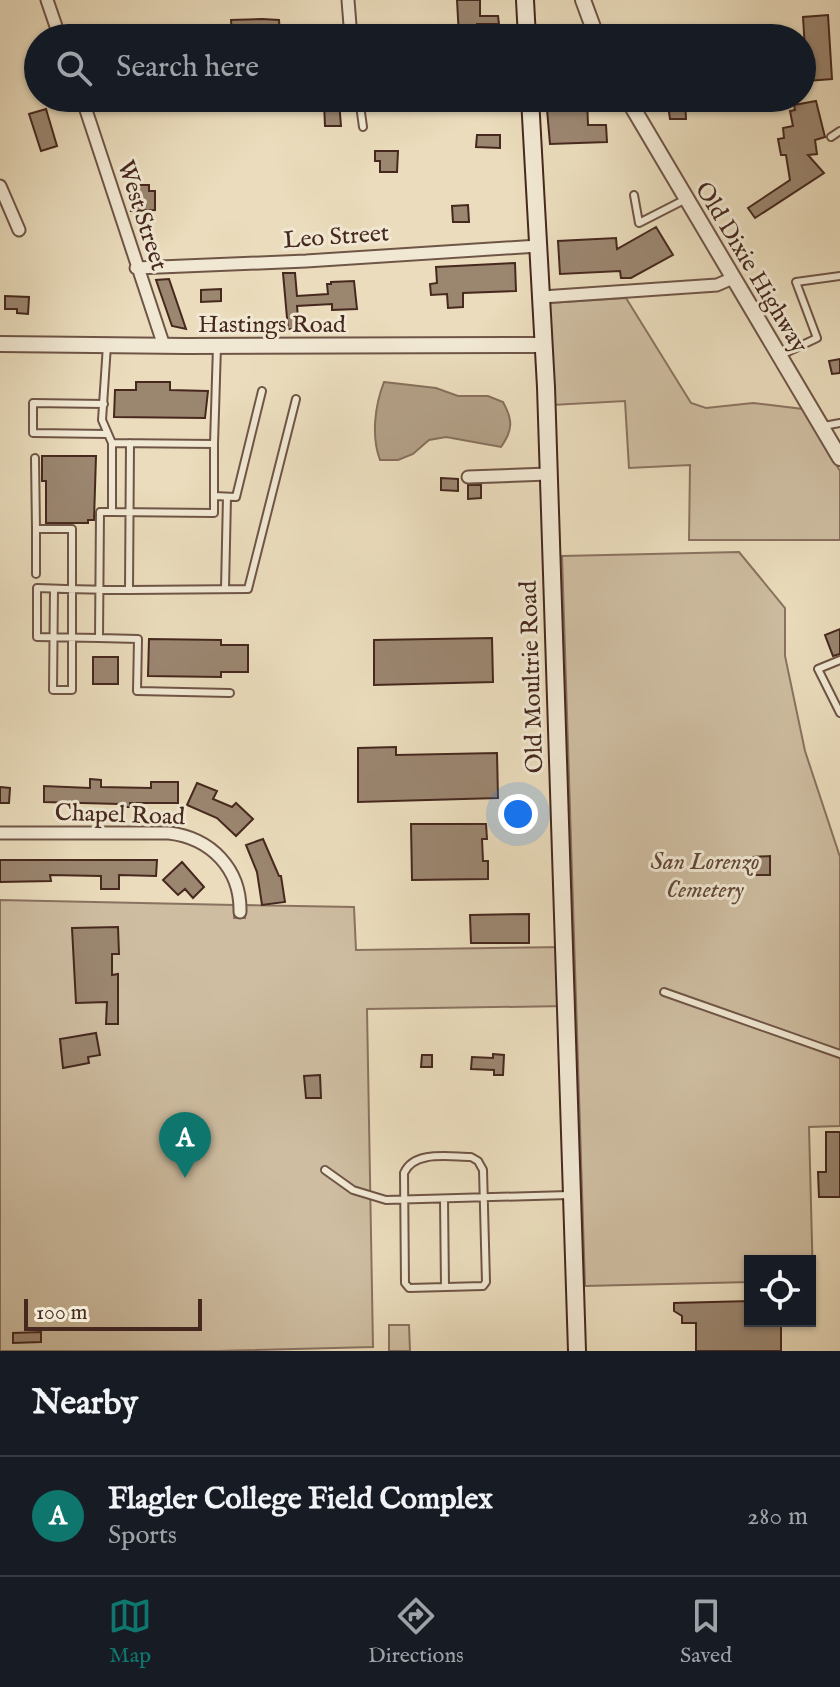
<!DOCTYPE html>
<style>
body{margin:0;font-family:"IM FELL English",serif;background:#20242c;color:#f1f3f6}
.controls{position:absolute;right:24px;bottom:24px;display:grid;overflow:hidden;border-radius:0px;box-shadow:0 2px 6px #0004}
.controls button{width:72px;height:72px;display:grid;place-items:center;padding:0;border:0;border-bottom:2px solid #363941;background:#171b24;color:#f1f3f6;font:40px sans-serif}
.scale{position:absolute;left:24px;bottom:20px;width:178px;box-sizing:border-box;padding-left:8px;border:4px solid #46281e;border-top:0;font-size:22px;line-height:28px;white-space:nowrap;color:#46281e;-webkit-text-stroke:6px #f1e8d3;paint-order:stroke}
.you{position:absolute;left:518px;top:814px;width:28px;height:28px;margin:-20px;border:6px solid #fff;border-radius:50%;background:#1a73e8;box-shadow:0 0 0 12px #1a73e833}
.badge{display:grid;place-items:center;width:52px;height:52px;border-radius:50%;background:#0f766e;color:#fff;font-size:26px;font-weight:700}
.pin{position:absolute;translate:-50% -66px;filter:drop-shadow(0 2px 4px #0008)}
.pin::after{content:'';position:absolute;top:42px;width:28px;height:24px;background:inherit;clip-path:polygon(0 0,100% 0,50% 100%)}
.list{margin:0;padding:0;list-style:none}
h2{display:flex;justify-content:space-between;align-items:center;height:104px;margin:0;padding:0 32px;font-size:34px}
h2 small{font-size:26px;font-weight:400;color:#9ea1a6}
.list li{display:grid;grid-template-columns:52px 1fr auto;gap:24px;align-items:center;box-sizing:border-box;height:120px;padding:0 32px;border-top:2px solid #363941}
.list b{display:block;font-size:30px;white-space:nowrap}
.list p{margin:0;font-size:26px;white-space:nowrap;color:#9ea1a6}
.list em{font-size:26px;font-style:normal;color:#9ea1a6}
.icon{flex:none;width:44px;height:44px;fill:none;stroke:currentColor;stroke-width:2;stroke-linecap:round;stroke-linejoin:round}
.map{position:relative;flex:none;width:840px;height:1351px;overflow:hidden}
.search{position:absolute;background:#171b24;box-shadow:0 2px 6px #0004;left:24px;right:24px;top:24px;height:88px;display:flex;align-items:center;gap:20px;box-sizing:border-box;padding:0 28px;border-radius:44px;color:#9ea1a6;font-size:30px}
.sheet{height:224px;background:#171b24}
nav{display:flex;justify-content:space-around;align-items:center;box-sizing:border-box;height:112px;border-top:2px solid #363941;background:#171b24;font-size:22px;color:#9ea1a6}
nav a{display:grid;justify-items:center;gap:4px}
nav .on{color:#0f766e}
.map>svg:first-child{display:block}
.green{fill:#cebda1;stroke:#8a7260;stroke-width:2}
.water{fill:#b29f86;stroke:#876f5c;stroke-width:2}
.building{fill:#9b8670;stroke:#46281e;stroke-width:2}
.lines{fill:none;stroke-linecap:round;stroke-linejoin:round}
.service-casing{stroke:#6f5546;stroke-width:10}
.minor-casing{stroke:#6f5546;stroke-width:15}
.tertiary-casing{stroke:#6f5546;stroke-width:18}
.secondary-casing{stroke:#46281e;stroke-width:20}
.service{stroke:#f1e8d3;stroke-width:6}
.minor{stroke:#f1e8d3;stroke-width:11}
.tertiary{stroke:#f1e8d3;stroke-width:14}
.secondary{stroke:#f1e8d3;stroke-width:16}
.labels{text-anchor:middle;stroke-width:6;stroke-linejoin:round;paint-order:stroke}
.street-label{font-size:24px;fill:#46281e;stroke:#f1e8d3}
.park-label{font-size:24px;font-style:italic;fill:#614638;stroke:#f1e8d3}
</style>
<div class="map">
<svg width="840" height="1351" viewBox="0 0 840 1351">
<rect width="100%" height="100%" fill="#eadcbc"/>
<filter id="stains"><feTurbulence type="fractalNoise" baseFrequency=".0025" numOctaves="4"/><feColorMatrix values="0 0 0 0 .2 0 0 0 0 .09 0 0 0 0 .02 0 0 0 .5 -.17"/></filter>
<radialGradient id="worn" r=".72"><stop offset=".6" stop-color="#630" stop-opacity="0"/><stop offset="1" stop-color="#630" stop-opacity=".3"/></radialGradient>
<path class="green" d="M626 298 691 403 706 408 753 403 803 409 840 471V540H689L690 465 629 468 625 401 552 405 548 303Z
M739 552 785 608V656L805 751 840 857V1126L809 1127 813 1281H810V1261H750V1282L585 1286 562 556Z
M0 900 234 905V918H245L246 905 354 907 356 950 564 947 567 1006 367 1009 373 1347 216 1351H0Z
M389 1325H409L410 1351H389Z"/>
<path class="water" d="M384 382 436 388 458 396H488L503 402C513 420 513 430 501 447L446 437 429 440 413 454 398 460H380C371 436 375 405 384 382Z"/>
<path class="building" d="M457 0H480V16H498L499 24H477V35L459 36Z
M828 15 832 79 807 81 803 17Z
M262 19 279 20 280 34H232L231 20Z
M546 98H587L588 125H606L607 142 550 144Z
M667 98H685L686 119H670Z
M339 101 341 126H325L324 102Z
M816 101 825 137 815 140 817 154 808 155 824 173 755 218 748 208 790 180 786 155H781L778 139 784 138 783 128 793 126 790 111 795 110 794 105Z
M46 109 57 146 41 151 29 114Z
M477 135H500V148L476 147Z
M375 151H398L397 172H380V161H375Z
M131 185H149V191H155V210L131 211Z
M468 205 469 222H453L452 206Z
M656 227 673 255 631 278H621L620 271 560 274 558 241 616 238 617 249Z
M515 263 516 291 463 293V307L448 308 447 294 431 295 430 284 437 283 436 267Z
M283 273H295L297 296 328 294 327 284H331V282L354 281 357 309 332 310V304L297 306 299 329H288Z
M169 279 186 329 172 326 156 280Z
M221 289V301L201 302V290Z
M5 296 29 297 28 314 17 313V309H5Z
M840 359V373L832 374 829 361Z
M136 382H170V390L208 391 205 418 114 417 115 390H136Z
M42 456H96L94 520H88V523H46V481H42Z
M441 478 458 479V491L441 490Z
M468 485H481V498L468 499Z
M840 629V654L833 656 825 635Z
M492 638 493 682 374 685V640Z
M149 639 221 640V645H248V672H221V677L148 676Z
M93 657H118V684H93Z
M396 747V755L497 753 498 798 358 802V748Z
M90 779 101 780V787L151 788V782H178V803H130V807H120V804L44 802V786L90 788Z
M197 783 217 791 213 799 232 807 236 803 253 819 236 836 217 818 187 805Z
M0 787 10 788 9 803H0Z
M411 824H486L487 839H482L483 861H488V879L412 880Z
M263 839 279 876H281L285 902 262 905 257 872 246 845Z
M770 856V875H754L753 857Z
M0 860H157L156 876 119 875V889H101V876L50 875 51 881 0 882Z
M182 862 204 887 193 898 185 889 178 895 163 880Z
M529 914V943H471L470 915Z
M118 927 119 954H112V975L118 974V1024H106L107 1002 76 1003 72 928Z
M96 1033 100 1055 88 1057 89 1063 63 1068 60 1039Z
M493 1054 504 1055 503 1075H494V1070L471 1069 472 1057 493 1058Z
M422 1055H432V1067H421Z
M320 1075 321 1098H306L304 1076Z
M826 1132H840V1197H819L818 1172H826Z
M750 1301V1321H781V1351H696V1323H682V1316L674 1311V1303Z
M41 1332V1342L13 1343V1333Z"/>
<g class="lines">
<defs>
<path id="service" d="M359 98 363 127
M831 137 840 131
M634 195 639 223 686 199
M107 345 102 420 112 443 214 444 217 346
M779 356 817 338 796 282 840 276
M104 404 33 403V433L108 434
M824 426 840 423
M112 443V512L214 513V444
M35 458 36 529
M214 496 236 497 262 391
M112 512H100L99 638 37 637V588C67 589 98 590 129 590L130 443
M36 574V529H72V690H53L54 589
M225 589 227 497
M129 590 248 589 296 399
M99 638 138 639 137 691 230 693
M840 660 818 669 840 713
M664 992 840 1054
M471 1157 478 1161 483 1170 486 1282 483 1286 409 1288 405 1283 404 1173C414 1150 450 1157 471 1157Z
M325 1170 353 1190 386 1200 569 1195
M444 1199 445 1287"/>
<path id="minor" d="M47 0 60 38
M348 0 351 38
M82 98 164 346
M0 186 19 230
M136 268 306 261 538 246
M542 297 717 285 733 278
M468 477 548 474
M0 833H169C211 838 241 869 240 912"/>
<path id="tertiary" d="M583 0 597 38
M627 98 840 458
M0 344 186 346 544 345"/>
<path id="secondary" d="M525 0 527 38
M530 98 546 387 577 1351"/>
</defs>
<use href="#service" class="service-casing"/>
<use href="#minor" class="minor-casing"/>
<use href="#tertiary" class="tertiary-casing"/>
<use href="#secondary" class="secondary-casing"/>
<use href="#service" class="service"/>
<use href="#minor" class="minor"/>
<use href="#tertiary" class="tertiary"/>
<use href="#secondary" class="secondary"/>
</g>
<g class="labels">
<g class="street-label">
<text transform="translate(143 215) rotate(72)" y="8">West Street</text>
<text transform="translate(336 236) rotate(-4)" y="8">Leo Street</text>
<text transform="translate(752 267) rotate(59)" y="8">Old Dixie Highway</text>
<text x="272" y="332">Hastings Road</text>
<text transform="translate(531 677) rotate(-92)" y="8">Old Moultrie Road</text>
<text transform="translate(120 814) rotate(2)" y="8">Chapel Road</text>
</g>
<g class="park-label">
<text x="705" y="869">San Lorenzo<tspan x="705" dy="28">Cemetery</tspan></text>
</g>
</g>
<rect width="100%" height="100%" filter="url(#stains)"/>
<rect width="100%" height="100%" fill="url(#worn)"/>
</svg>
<div class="controls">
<button><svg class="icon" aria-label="locate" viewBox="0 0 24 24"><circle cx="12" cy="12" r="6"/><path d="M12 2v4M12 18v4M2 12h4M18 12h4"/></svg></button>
</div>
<div class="scale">100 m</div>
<div class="you"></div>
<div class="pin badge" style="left:185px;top:1178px">A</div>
<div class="search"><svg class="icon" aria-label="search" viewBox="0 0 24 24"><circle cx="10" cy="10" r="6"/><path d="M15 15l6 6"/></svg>Search here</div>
</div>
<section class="sheet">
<h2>Nearby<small></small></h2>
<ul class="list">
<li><span class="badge">A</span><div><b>Flagler College Field Complex</b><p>Sports</p></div><em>280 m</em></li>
</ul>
</section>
<nav>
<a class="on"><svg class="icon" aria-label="map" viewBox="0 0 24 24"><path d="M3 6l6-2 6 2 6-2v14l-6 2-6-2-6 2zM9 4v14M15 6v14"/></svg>Map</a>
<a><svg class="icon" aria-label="directions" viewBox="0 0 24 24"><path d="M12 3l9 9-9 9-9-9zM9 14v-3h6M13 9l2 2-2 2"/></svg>Directions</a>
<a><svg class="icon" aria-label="saved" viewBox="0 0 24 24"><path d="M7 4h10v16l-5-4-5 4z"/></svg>Saved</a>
</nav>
